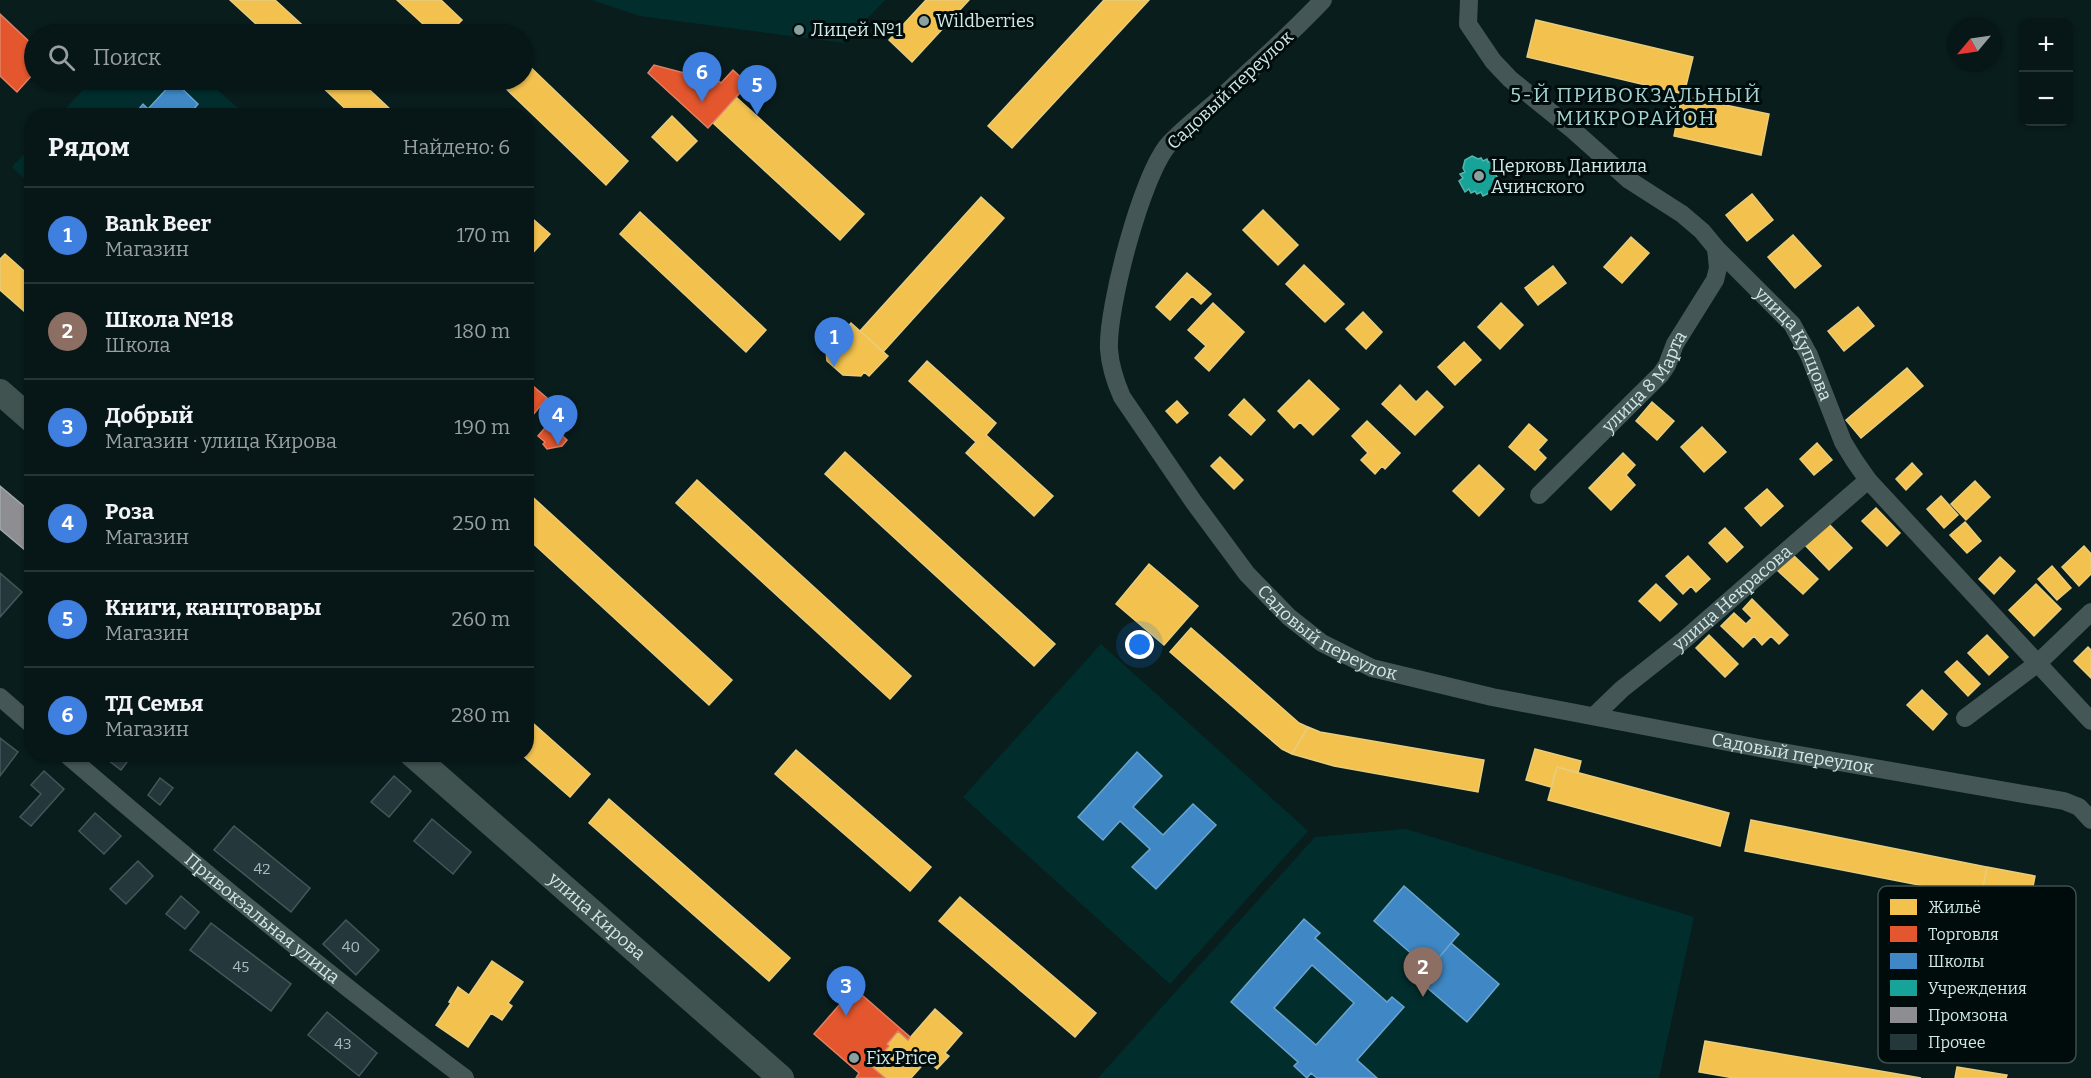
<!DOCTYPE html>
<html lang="ru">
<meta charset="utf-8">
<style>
body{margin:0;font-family:Bitter,serif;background:#152323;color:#f1f3f6}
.controls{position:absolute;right:18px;top:18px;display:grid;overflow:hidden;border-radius:12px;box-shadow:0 2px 4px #0004}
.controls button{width:54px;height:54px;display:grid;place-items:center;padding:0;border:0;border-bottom:2px solid #283535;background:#071616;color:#f1f3f6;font:30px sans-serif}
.compass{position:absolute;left:1947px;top:18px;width:54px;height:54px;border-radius:50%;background:#071616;box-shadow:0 2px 4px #0004;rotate:241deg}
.you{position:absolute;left:1140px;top:645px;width:21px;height:21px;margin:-15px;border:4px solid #fff;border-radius:50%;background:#1a73e8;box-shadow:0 0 0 9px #1a73e833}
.badge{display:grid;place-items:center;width:39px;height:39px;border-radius:50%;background:#8aa1a0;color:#fff;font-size:20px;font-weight:700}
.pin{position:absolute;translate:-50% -50px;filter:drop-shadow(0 2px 3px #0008)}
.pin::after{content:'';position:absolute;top:32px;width:21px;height:18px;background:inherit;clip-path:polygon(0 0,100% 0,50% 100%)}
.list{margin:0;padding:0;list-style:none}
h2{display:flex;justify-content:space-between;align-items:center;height:78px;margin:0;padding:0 24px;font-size:26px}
h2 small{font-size:20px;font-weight:400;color:#989fa1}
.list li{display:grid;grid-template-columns:39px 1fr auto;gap:18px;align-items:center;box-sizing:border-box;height:96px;padding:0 24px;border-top:2px solid #283535}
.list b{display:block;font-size:22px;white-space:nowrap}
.list p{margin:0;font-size:20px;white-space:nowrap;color:#989fa1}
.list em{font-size:20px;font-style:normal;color:#989fa1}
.icon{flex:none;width:33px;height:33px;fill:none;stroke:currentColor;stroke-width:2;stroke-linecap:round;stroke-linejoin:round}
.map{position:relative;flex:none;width:2091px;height:1078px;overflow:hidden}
.search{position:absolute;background:#071616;box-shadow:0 2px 4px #0004;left:24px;top:24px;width:510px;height:66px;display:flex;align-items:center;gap:15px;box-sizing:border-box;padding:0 21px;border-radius:33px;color:#989fa1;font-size:22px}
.panel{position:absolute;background:#071616;box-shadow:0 2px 4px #0004;left:24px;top:108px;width:510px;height:654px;border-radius:24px}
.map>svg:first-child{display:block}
.built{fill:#012d2d}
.homes{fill:#f2c14e;stroke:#e8cd7c;stroke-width:1.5}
.shops{fill:#e4572e;stroke:#de8266;stroke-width:1.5}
.schools{fill:#3f88c5;stroke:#6aa5cf;stroke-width:1.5;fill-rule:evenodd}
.public{fill:#17a398;stroke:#4eb8b0;stroke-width:1.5}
.industry{fill:#8d8d92;stroke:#a1a8ac;stroke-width:1.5}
.building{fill:#24373a;stroke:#46565a;stroke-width:1.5}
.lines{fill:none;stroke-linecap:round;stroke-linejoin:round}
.minor{stroke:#455656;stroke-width:18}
.secondary{stroke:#405351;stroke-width:26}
.poi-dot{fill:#8aa1a0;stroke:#000c0c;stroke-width:2}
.labels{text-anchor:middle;stroke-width:6;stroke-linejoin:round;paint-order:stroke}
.number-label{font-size:15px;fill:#a5bcbc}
.poi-label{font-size:18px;fill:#d0e8e7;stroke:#000c0c;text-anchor:start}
.street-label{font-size:18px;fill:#d0e8e7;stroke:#000c0c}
.neighbourhood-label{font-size:20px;letter-spacing:1.5px;fill:#a5d5d4;stroke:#000c0c}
.key{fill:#000c0c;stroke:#3e4e4e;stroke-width:1.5}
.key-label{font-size:16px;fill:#d0e8e7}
</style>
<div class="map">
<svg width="2091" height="1078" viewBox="0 0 2091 1078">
<rect width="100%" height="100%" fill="#091d1d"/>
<path class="built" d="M592 0H885L844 43 640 16Z
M92 80H206L246 115 59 116Z
M31 146V185L12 167Z
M1101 644 1308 831 1170 984 963 797Z
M1406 829 1694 917 1659 1078H1098L1315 837Z"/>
<path class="homes" d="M230 0H275L312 34H267Z
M397 0H441L462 20 448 34H434Z
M926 0H969L912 62 889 40Z
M1104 0H1149L1012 148 988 126Z
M1536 20 1693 57 1684 94 1527 57Z
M524 61 628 161 606 185 497 80H524Z
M315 80H359L390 109 384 116H353Z
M1682 96 1769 114 1761 155 1674 136Z
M736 97 864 214 840 240 713 123Z
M672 116 697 141 677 161 652 137Z
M1752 194 1773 220 1747 241 1726 215Z
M981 197 1004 218 883 352 860 331Z
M1263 210 1298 245 1278 265 1243 230Z
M640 212 766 330 746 352 620 234Z
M526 213 550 234 529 257 526 255Z
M1793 235 1821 266 1795 288 1768 257Z
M1631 237 1649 253 1622 283 1604 267Z
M5 254 32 278V318L0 290V259Z
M1304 265 1344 304 1325 322 1286 284Z
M1553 266 1566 283 1538 305 1525 288Z
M1187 273 1211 294 1201 304 1192 296 1170 320 1156 307Z
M1213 303 1244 332 1209 371 1195 358 1206 346 1188 330Z
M1501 303 1523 325 1500 349 1478 327Z
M1858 307 1874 326 1844 351 1828 331Z
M1363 312 1382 332 1366 349 1346 329Z
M851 323 888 356 869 376 864 372 861 376 843 375 827 361 826 351Z
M1464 342 1481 360 1455 385 1438 367Z
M927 361 996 423 986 435 1053 496 1034 516 966 453 976 442 909 381Z
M1907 368 1923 386 1861 438 1846 420Z
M1309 380 1339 409 1313 435 1300 422 1294 428 1278 411Z
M1400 385 1416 402 1427 391 1443 407 1415 435 1382 404Z
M1244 399 1265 420 1251 435 1229 415Z
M1177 401 1188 413 1177 423 1166 411Z
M1652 402 1674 421 1657 440 1636 421Z
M1367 421 1400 453 1385 469 1382 466 1375 474 1361 460 1368 453 1352 436Z
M1529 424 1547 440 1538 450 1546 458 1535 470 1509 447Z
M1702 427 1726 452 1704 472 1681 447Z
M1817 443 1832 460 1814 475 1800 459Z
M845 452 1055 644 1034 666 825 474Z
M1623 453 1635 465 1626 475 1635 485 1611 510 1589 488Z
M1220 457 1243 480 1234 489 1211 466Z
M1912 463 1922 474 1906 490 1896 479Z
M1479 465 1504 489 1479 516 1453 491Z
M697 480 911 676 890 699 676 503Z
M1975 481 1990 497 1966 520 1951 504Z
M1767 489 1783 506 1761 526 1745 508Z
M526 491 732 680 709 705 526 537Z
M1941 496 1958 515 1944 528 1927 509Z
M1876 508 1900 533 1887 546 1862 521Z
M1827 522 1852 548 1829 570 1804 544Z
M1965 522 1981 541 1967 553 1950 535Z
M1725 528 1743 547 1727 562 1709 543Z
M2084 546 2091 554V574L2079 586 2062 567Z
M1792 554 1818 579 1803 594 1777 570Z
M1688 556 1710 579 1696 592 1691 586 1683 594 1666 576Z
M2000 557 2015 571 1994 594 1979 579Z
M1149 564 1198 606 1164 645 1116 604Z
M2052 566 2071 588 2057 600 2038 579Z
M1656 584 1677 604 1660 621 1639 601Z
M2036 584 2061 609 2034 636 2009 610Z
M1752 599 1788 635 1779 644 1771 636 1762 645 1754 636 1743 647 1721 626 1734 613 1746 624 1752 618 1743 609Z
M1191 628 1299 723 1308 727 1292 754 1282 749 1263 733 1170 652Z
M1709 635 1738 664 1725 677 1696 648Z
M1987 635 2008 657 1989 675 1968 653Z
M2088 647 2091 650V678L2074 661Z
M1957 661 1980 684 1968 696 1945 672Z
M1922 690 1947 714 1933 730 1907 705Z
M526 717 590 774 570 797 521 754H526Z
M1308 727 1320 732 1484 760 1478 792 1334 766 1292 754Z
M1535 749 1581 761 1578 773 1557 767 1551 787 1526 780Z
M796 750 931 867 910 891 775 774Z
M1557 767 1729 813 1720 846 1548 800Z
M609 799 790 958 769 981 589 823Z
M1751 820 1987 867 1981 897 1745 851Z
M1987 867 2035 876 2029 907 1981 897Z
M960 897 1096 1013 1075 1037 939 921Z
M492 961 523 982 508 1003 512 1006 502 1020 491 1013 468 1047 436 1025 451 1003 449 1002 458 987 469 995Z
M935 1009 962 1033 945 1053 949 1056 937 1069 927 1060 911 1078H885L871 1066 889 1046 887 1044 898 1031 908 1040Z
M1705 1041 1921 1078H1734L1699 1072Z
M1957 1067 2007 1075 2006 1078H1955Z"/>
<path class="shops" d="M0 14 34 46V73L17 92 0 76Z
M699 63 721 83 733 70 748 84 708 128 648 73 654 65 688 74Z
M526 380 547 398 532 416 526 412Z
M549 423 567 440 562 446 547 449 543 444 545 442 538 436Z
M854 988 910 1037 908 1040 898 1031 887 1044 889 1046 871 1066 885 1078H856L859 1073 814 1034Z"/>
<path class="schools" d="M174 81 198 104 188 116H133L143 104 148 109Z
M1137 752 1162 776 1133 807 1163 835 1193 804 1216 825 1156 889 1132 867 1150 849 1120 821 1103 840 1078 817Z
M1404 886 1459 934 1429 969 1374 921Z
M1304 919 1320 933 1315 938 1387 1002 1392 997 1404 1007 1357 1060 1377 1078H1317L1311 1073 1307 1078 1294 1066 1298 1062 1231 1002ZM1312 965 1354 1003 1316 1045 1274 1008Z
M1451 943 1499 984 1467 1022 1410 973 1416 965 1426 973Z"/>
<path class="public" d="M1472 156 1478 159 1481 158 1483 161 1487 159 1488 162 1493 160 1499 171 1495 173 1497 177 1493 179 1495 183 1492 185 1495 190 1483 196 1481 192 1477 194 1475 191 1471 193 1469 189 1465 192 1459 181 1463 178 1460 174 1465 172 1463 168 1465 160Z"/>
<path class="industry" d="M0 486 32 513V556L0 529Z"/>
<path class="building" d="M0 573 22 592 0 617Z
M0 738 18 752 0 776Z
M100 754H124L130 758 121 770Z
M44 771 64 789 31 826 20 817 41 794 31 785Z
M394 776 411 791 389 817 371 802Z
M160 778 173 788 160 805 148 795Z
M95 813 121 836 104 854 79 831Z
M432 819 471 852 453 874 414 841Z
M234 826 310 888 291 912 214 850Z
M138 861 153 876 126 904 110 889Z
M181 896 199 912 185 929 166 914Z
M346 920 379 950 356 975 323 944Z
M211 923 291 984 271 1011 190 950Z
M327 1012 377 1053 359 1076 308 1035Z"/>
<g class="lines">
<g class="minor">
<path id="s1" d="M1323 0C1289 36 1253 68 1217 101 1201 115 1183 129 1169 144 1142 174 1107 308 1109 349 1110 366 1115 381 1122 397L1193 501 1247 574 1289 617 1322 643 1372 668 1492 697 1759 748 2064 801 2079 807 2091 820"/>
<path id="s2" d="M1469 0 1468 24 1493 61 1510 79 1573 130 1629 180 1682 214 1702 231 1716 248 1792 324 1809 355 1843 442 1854 460 1868 480 2091 721"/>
<path id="s3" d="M1539 495 1661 374 1667 365 1675 344 1715 280 1718 268 1716 248"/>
<path d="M0 697 32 725"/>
<path id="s4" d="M1594 716 1622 689 1684 640 1868 480"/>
<path d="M1965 718 2038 663 2091 612"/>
<path id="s5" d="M66 754C196 866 328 976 465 1078"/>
</g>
<g class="secondary">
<path d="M0 392 32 420"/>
<path id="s6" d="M412 754 781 1078"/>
</g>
</g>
<g class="poi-dot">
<circle cx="924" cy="21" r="6"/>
<circle cx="799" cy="30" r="6"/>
<circle cx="1479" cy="176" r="6"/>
<circle cx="854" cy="1058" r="6"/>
</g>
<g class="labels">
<g class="number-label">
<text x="262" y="874">42</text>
<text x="351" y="952">40</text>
<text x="241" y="972">45</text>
<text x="343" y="1049">43</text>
</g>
<g class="poi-label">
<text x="936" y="27">Wildberries</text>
<text x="811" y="36">Лицей №1</text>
<text x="1491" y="172">Церковь Даниила<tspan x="1491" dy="21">Ачинского</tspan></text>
<text x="866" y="1064">Fix Price</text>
</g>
<g class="street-label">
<text transform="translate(1230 90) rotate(-43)" y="6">Садовый переулок</text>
<text dy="6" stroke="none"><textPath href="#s2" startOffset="486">улица Купцова</textPath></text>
<text dy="6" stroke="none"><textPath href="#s3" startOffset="156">улица 8 Марта</textPath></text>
<text dy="6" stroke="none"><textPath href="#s4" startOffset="182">улица Некрасова</textPath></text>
<text dy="6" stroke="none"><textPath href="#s1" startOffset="795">Садовый переулок</textPath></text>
<text dy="6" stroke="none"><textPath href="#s1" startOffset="1281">Садовый переулок</textPath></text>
<text dy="6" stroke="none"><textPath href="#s6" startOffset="246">улица Кирова</textPath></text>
<text dy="6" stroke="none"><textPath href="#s5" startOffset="256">Привокзальная улица</textPath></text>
</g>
<g class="neighbourhood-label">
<text x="1636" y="102">5-Й ПРИВОКЗАЛЬНЫЙ<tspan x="1636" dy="23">МИКРОРАЙОН</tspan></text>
</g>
</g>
<rect x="1878" y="886" width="198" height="177" rx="9" class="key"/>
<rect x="1890" y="899" width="27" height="16" fill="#f2c14e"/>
<rect x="1890" y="926" width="27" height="16" fill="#e4572e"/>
<rect x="1890" y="953" width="27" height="16" fill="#3f88c5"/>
<rect x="1890" y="980" width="27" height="16" fill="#17a398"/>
<rect x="1890" y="1007" width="27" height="16" fill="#8d8d92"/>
<rect x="1890" y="1034" width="27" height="16" fill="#24373a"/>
<g class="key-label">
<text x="1928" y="913">Жильё</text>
<text x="1928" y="940">Торговля</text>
<text x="1928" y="967">Школы</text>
<text x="1928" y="994">Учреждения</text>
<text x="1928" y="1021">Промзона</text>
<text x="1928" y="1048">Прочее</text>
</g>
</svg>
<div class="controls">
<button>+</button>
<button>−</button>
</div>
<svg class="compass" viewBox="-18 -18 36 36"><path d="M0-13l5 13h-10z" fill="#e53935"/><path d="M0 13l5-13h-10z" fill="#989fa1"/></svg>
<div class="you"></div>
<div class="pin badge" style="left:834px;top:367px;background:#3f7fe0">1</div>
<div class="pin badge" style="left:1423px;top:997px;background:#8d6e63">2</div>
<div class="pin badge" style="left:846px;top:1016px;background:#3f7fe0">3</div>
<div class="pin badge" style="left:558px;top:445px;background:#3f7fe0">4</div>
<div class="pin badge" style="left:757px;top:115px;background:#3f7fe0">5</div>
<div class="pin badge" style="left:702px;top:102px;background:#3f7fe0">6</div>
<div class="search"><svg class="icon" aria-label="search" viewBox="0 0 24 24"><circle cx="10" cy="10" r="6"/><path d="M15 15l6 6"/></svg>Поиск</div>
<section class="panel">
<h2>Рядом<small>Найдено: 6</small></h2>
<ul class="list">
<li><span class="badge" style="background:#3f7fe0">1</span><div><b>Bank Beer</b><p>Магазин</p></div><em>170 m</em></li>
<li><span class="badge" style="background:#8d6e63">2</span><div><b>Школа №18</b><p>Школа</p></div><em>180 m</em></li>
<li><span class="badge" style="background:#3f7fe0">3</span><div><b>Добрый</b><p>Магазин · улица Кирова</p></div><em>190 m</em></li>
<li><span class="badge" style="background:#3f7fe0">4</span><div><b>Роза</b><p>Магазин</p></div><em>250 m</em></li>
<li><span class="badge" style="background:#3f7fe0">5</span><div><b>Книги, канцтовары</b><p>Магазин</p></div><em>260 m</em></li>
<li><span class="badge" style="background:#3f7fe0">6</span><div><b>ТД Семья</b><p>Магазин</p></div><em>280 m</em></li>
</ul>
</section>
</div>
